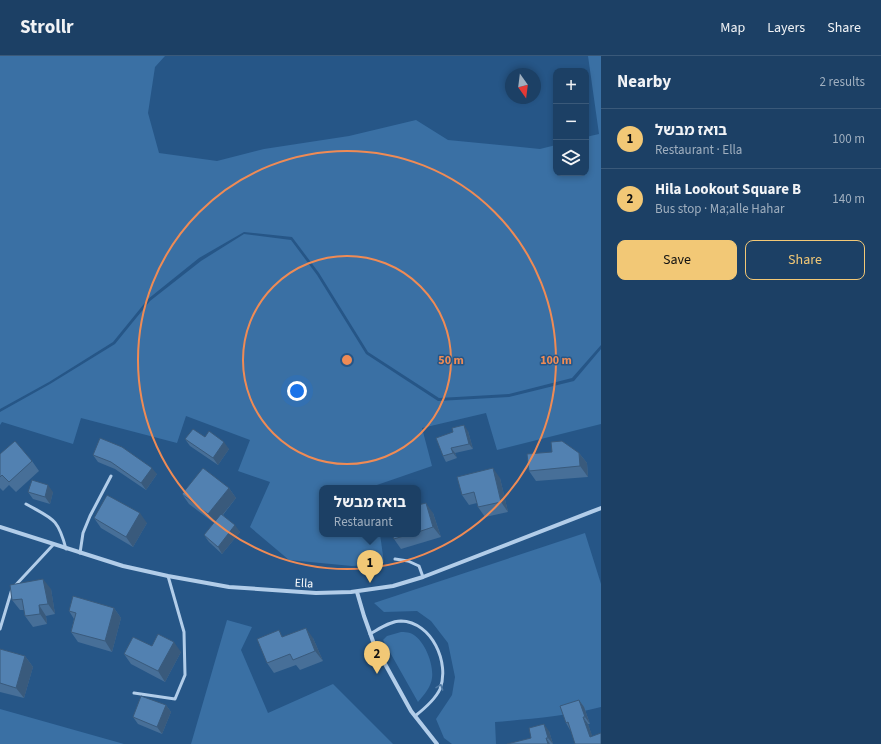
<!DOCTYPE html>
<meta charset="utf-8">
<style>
body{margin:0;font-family:"Source Sans 3","Noto Sans Hebrew",sans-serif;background:#294b6e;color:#f1f3f6}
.controls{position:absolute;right:12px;top:12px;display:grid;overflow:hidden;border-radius:8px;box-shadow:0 2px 6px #0003}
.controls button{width:36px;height:36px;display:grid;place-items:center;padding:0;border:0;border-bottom:1px solid #3a5979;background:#1c4065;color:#f1f3f6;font:20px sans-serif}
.compass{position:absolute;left:505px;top:12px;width:36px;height:36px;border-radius:50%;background:#1c4065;box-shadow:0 2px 6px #0003;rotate:166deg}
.you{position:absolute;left:297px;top:335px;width:14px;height:14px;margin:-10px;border:3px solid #fff;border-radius:50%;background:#1a73e8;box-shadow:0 0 0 6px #1a73e833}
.badge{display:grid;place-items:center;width:26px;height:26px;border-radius:50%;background:#f2c876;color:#111;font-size:13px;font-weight:700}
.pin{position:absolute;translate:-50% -33px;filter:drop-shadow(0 1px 2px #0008)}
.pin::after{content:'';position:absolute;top:21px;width:14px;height:12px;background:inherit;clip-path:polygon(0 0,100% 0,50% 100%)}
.popup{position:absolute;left:319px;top:429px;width:102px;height:52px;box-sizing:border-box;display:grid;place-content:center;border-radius:8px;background:#1c4065;filter:drop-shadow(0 1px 3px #0005);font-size:13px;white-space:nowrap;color:#a0afbf}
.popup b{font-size:15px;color:#f1f3f6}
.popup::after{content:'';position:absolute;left:50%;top:100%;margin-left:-8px;border:8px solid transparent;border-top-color:#1c4065}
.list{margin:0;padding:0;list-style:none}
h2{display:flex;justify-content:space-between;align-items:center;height:52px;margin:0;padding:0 16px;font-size:17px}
h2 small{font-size:13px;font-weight:400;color:#a0afbf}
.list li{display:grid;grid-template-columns:26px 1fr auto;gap:12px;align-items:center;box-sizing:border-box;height:60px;padding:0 16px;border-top:1px solid #3a5979}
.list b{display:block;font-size:15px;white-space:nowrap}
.list p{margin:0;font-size:13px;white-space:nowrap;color:#a0afbf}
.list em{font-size:13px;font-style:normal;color:#a0afbf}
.actions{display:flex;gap:8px;padding:12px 16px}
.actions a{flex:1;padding:9px 0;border:1px solid #f2c876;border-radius:8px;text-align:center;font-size:14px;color:#f2c876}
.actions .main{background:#f2c876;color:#111}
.icon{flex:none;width:22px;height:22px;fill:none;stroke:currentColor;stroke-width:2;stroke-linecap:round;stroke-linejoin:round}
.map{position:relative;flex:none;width:601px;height:688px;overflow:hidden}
header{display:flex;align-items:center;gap:24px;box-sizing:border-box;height:56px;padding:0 20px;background:#1c4065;border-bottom:1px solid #3a5979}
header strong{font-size:19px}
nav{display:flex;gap:22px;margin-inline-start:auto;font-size:14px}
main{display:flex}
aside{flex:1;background:#1c4065}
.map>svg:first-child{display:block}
.green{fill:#3a70a4}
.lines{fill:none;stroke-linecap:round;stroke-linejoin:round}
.service{stroke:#b2cde9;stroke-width:3}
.minor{stroke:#b2cde9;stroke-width:4}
.wall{fill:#476f98}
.shaded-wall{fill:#395a7c}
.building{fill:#5281b1;stroke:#395a7c}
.oneway{stroke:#507aa4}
.ring{fill:none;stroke:#ef8b55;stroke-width:2}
.labels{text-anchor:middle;stroke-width:3;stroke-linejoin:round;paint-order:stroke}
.street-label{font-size:12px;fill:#fff;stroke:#265687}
.centre{fill:#ef8b55;stroke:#265687;stroke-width:2}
.ring-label{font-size:12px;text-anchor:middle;font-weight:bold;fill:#ef8b55;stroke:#265687;stroke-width:3;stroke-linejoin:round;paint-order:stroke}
</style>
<header>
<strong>Strollr</strong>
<nav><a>Map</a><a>Layers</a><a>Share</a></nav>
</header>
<main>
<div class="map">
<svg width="601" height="688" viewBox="0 0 601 688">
<rect width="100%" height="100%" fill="#265687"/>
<path class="green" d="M0 0H165L155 11 148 57 159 97 217 105 264 93 349 80 416 64 448 84 540 93 556 89V117H586V81L599 78 588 0H601V289L572 322 509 338 439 342 368 296 319 217 292 181 244 176 199 202 148 243 113 286 49 326 0 353Z
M244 178 291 184 317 219 366 298 438 345 509 341 574 325 601 293V368L497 394 486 357 422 372 432 410 374 430V432H322V478H380L384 507 352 510 289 504 250 471 270 426 238 415 250 384 186 360 177 387 81 362 73 388 2 366 0 369V356L50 328 115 288 150 245 201 205Z
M585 477 601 528V651C566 660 531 663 495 666L496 688H452L444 682 436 663 452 639 455 621 448 587 431 565 417 555 384 556 374 547Z
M227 564 252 571 241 594 268 657 333 628 393 688H191Z
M401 576C404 576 407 576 410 577 424 582 434 608 432 622 431 631 424 639 418 646L383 584 387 580Z
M0 653 124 688H0Z"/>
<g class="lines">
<path class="service" d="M26 448C53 463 58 462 66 493
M80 497 83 477 90 460 111 420
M395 503 408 505 419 510 423 521
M0 573 12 533 53 489
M370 578C379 573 390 565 401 565 432 566 450 607 440 633 435 644 424 653 415 660
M134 637 175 643 185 619 184 576 168 520"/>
<path class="minor" d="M0 471 123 510 168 520 229 531 316 537 351 536 393 530 423 521 601 452
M357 536 364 560 374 588 411 655 437 688"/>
</g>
<path class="wall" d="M468 375 473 393 455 397 457 402 446 406 443 400 453 376Z
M205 381 229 393 218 409 190 390 185 383Z
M579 397 587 407 588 421 536 425 529 415Z
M0 398 32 405 39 415 16 436 9 429 3 435 0 432Z
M93 399 157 418 146 434 115 413 98 406Z
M500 422 508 456 485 461 478 451 477 447 469 449 462 439Z
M229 432 236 442 223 459 240 476 222 498 209 486 204 479 214 467 189 448 182 438Z
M28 436H53L50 448 33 443Z
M418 449 433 457 441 481 401 493 394 483 392 478H418Z
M94 462 147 467 133 491 101 472Z
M51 533 55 558 46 560 47 568 33 571 25 560 24 554H20L12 544Z
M114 552 121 562 112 596 78 586 71 576 74 563 69 555Z
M284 581 313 582 323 605 300 614 296 609 274 617 267 607Z
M152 590 181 596 165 626 131 608 124 598Z
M0 593 25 600 33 611 24 642 0 636Z
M579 644 584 651 590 668H588L592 680 601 688 570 674 566 667Z
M166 649 171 656 162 678 138 668 133 661Z
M549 675 553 688H507L531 682Z"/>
<path class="shaded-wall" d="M464 369 468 375 473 393 469 388Z
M224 386 229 393 218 409 213 402Z
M451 392 455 397 457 402 453 397Z
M579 397 587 407 588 421 580 410Z
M152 412 157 418 146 434 141 427Z
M493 412 500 422 508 456 501 446Z
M48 429 53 436 50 448 45 441Z
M229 432 236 442 215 468 208 458Z
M426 447 433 457 441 481 433 471Z
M140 457 147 467 133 491 126 481Z
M235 469 240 476 222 498 218 491Z
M43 523 51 533 55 558 48 548Z
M39 549 46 560 47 568 40 558Z
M114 552 121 562 112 596 105 585Z
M306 572 313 582 323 605 315 595Z
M174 586 181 596 165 626 158 615Z
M25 600 33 611 24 642 16 632Z
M579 644 584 651 590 668 585 661Z
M166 649 171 656 162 678 157 671Z
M583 661 588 668 595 688 590 681Z
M544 668 549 675 553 688 548 682Z
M546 682 550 688H548Z"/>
<path class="building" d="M464 369 469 388 451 392 453 397 443 400 436 382 453 376 452 372Z
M193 373 205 381 209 375 224 386 213 402 185 383Z
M100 382 122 391 152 412 141 427 111 406 93 399Z
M15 385 32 405 9 426 2 419 0 421V398Z
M562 385 579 397 580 410 529 415 527 398 552 396 551 386Z
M203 412 229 432 208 458 182 438Z
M493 412 501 446 478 451 474 436 462 439 457 421Z
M32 424 48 429 45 441 28 436Z
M107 439 140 457 126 481 94 462Z
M426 447 433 471 418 476V449Z
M221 458 235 469 218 491 204 479Z
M392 478H410L394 483Z
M43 523 48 548 39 549 40 558 25 560 22 543 12 544 10 529Z
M73 540 114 552 105 585 71 576 76 557 69 555Z
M306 572 315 595 293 604 290 598 267 607 257 583 279 574 282 581Z
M158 578 174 586 158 615 124 598 133 581 152 590Z
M0 593 25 600 16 632 0 627Z
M141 640 166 649 157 671 133 661Z
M579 644 585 661H583L590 681 601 677V688H575L568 666 566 667 560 650Z
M544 668 548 682H546L548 688H507L531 682 529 672Z"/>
<defs><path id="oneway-chevron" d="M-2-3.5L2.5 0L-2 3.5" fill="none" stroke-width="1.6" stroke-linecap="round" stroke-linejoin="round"/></defs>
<use class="oneway" href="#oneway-chevron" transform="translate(440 631) rotate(-70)"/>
<g class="ring">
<circle cx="347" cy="304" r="104"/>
<circle cx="347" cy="304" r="209"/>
</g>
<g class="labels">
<g class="street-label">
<text transform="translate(304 527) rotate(3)" y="4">Ella</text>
</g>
</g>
<circle cx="347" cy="304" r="6" class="centre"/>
<g class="ring-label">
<text x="451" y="308">50 m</text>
<text x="556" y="308">100 m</text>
</g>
</svg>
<div class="controls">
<button>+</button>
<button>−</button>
<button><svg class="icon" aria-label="layers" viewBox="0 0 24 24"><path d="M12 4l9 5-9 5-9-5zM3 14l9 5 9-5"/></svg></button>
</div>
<svg class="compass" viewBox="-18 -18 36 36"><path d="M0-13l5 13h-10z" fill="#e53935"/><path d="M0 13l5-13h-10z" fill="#a0afbf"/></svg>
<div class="you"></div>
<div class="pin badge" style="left:370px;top:527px">1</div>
<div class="popup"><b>בואז מבשל</b>Restaurant</div>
<div class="pin badge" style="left:377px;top:618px">2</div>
</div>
<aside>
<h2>Nearby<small>2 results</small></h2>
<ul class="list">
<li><span class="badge">1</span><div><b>בואז מבשל</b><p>Restaurant · Ella</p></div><em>100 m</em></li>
<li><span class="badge">2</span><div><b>Hila Lookout Square B</b><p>Bus stop · Ma;alle Hahar</p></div><em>140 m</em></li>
</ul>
<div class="actions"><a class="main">Save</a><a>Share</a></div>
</aside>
</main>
